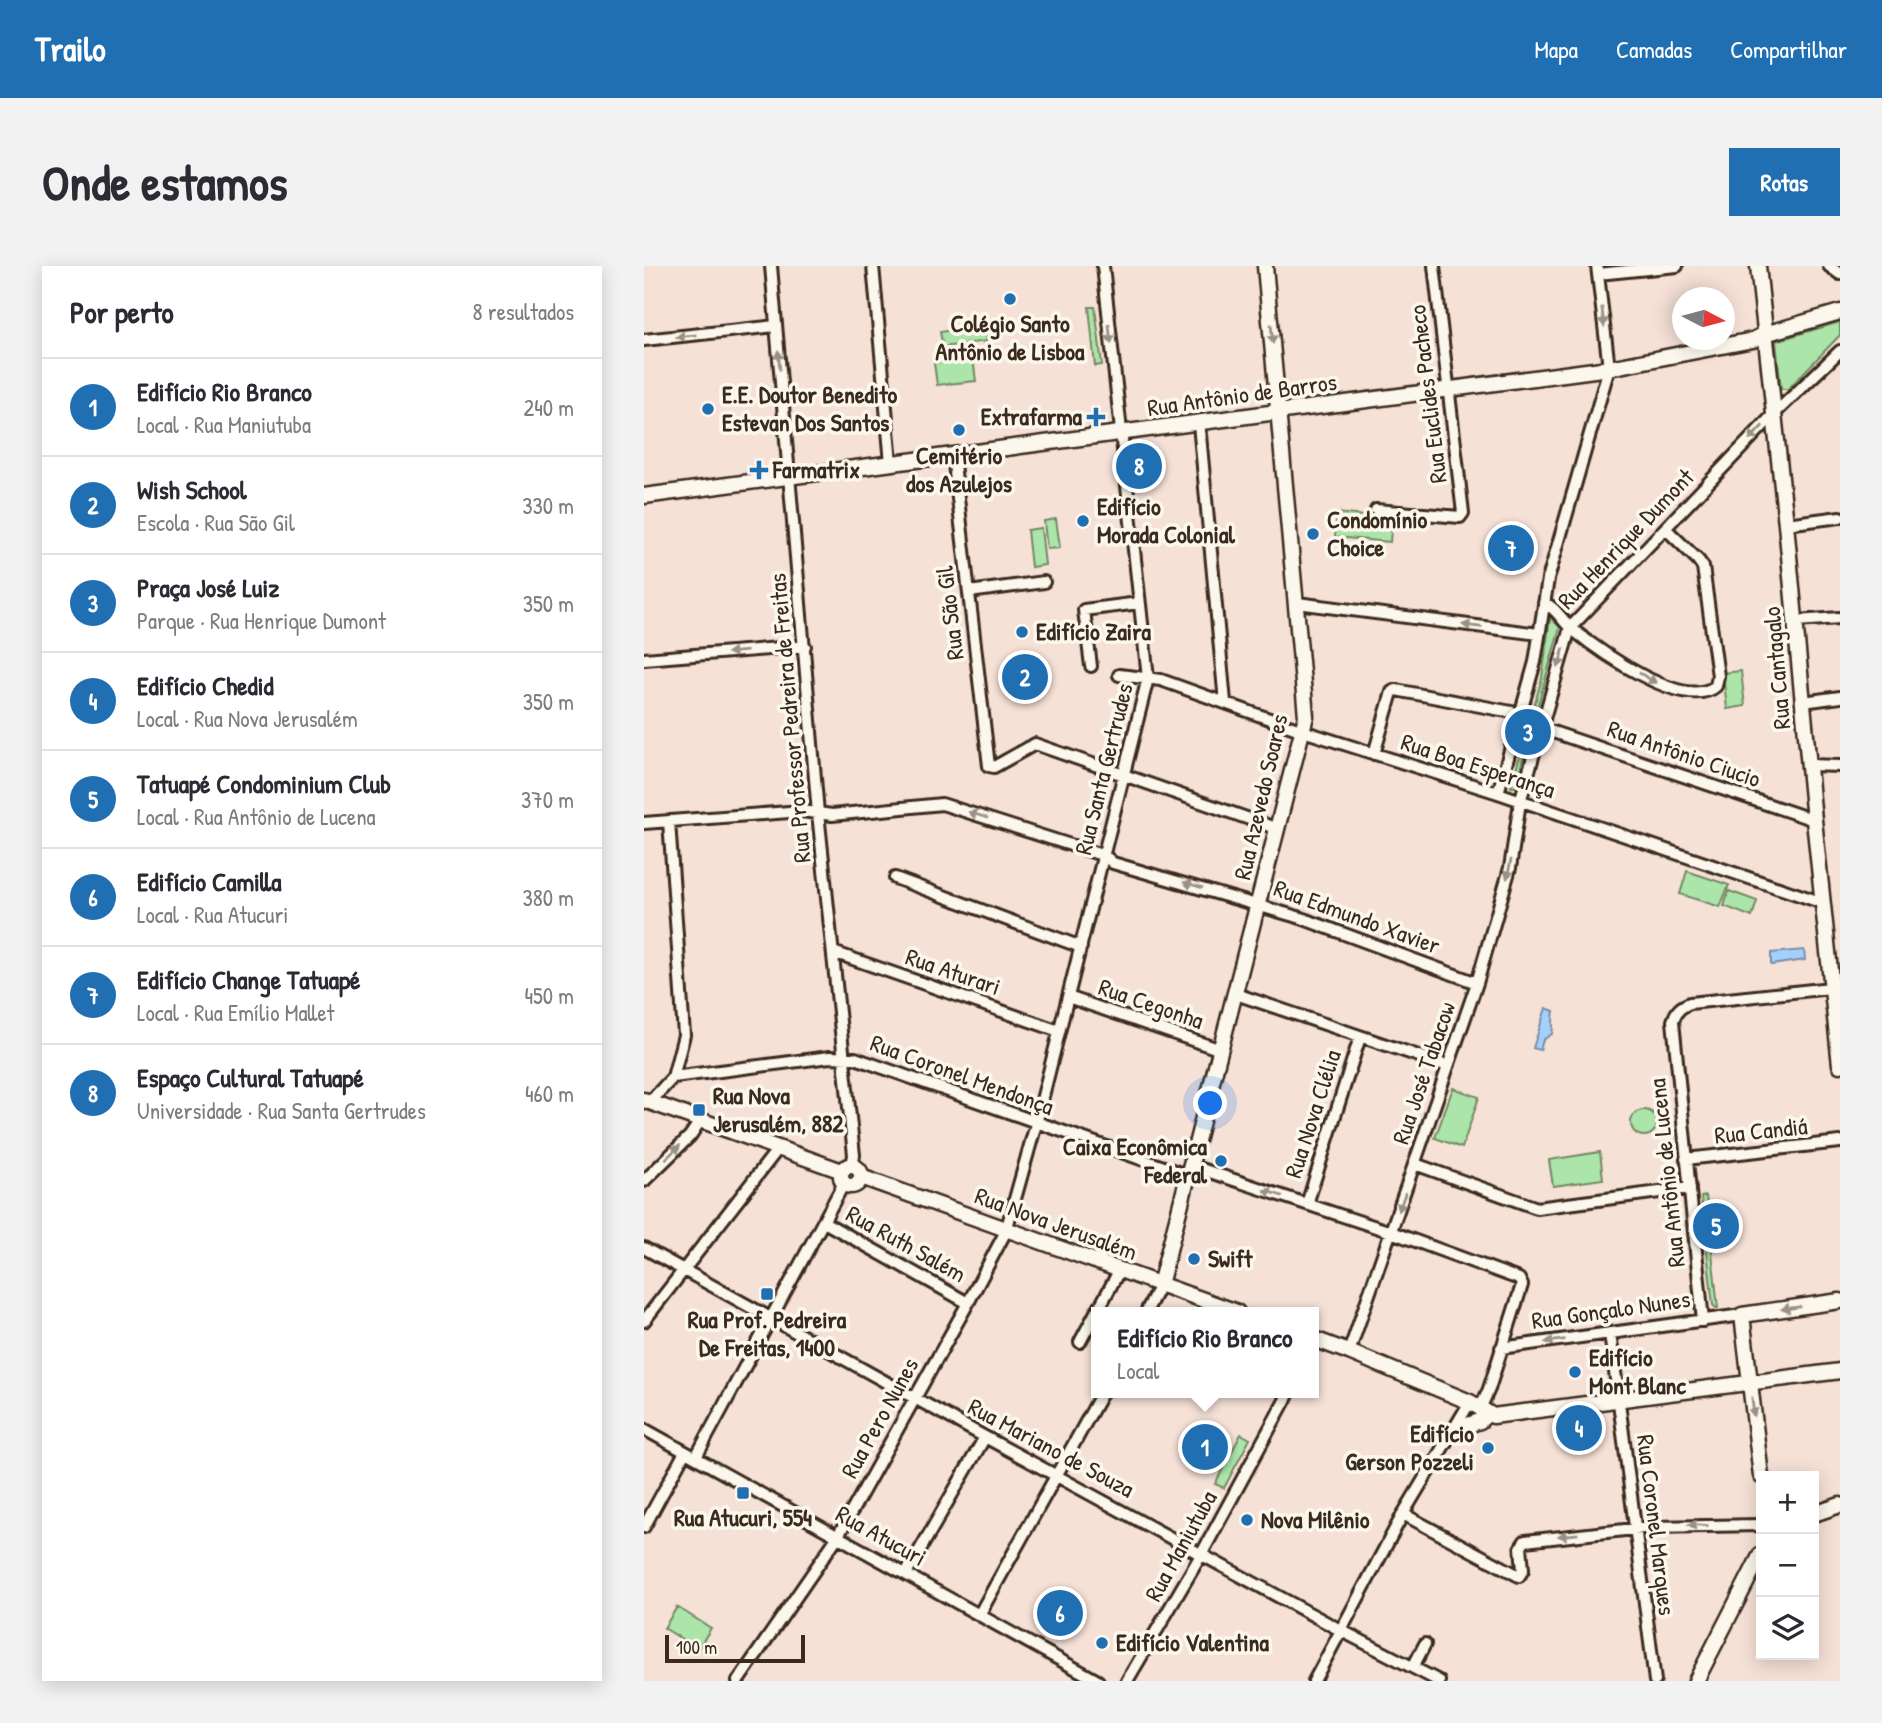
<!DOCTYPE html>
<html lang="pt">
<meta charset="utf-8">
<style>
body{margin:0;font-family:"Patrick Hand",sans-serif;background:#f2f2f3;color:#2b2b33}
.controls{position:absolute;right:21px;bottom:21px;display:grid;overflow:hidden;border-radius:0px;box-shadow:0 4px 18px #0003}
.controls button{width:63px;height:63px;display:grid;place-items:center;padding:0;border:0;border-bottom:2px solid #e1e1e2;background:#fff;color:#2b2b33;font:35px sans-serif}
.compass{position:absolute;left:1028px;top:21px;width:63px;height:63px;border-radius:50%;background:#fff;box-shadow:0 4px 18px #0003;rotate:96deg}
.scale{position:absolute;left:21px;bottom:18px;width:140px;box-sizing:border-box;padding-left:7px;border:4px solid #3b2a1e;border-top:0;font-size:19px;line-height:24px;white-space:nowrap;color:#3b2a1e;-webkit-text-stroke:5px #fbf7ec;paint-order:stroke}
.you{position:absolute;left:567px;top:838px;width:24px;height:24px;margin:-18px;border:5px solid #fff;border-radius:50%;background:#1a73e8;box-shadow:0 0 0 10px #1a73e833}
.badge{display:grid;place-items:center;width:46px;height:46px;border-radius:50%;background:#1f6fb2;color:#fff;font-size:23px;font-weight:700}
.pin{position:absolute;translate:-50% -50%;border:4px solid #fff;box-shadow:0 2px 7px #0006}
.popup{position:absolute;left:447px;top:1041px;width:228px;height:91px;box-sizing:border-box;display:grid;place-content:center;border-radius:0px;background:#fff;filter:drop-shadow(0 2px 5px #0005);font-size:23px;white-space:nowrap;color:#7c7c81}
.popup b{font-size:26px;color:#2b2b33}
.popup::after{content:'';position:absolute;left:50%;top:100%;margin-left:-14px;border:14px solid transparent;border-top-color:#fff}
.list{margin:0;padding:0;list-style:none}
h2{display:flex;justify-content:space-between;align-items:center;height:91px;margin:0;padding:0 28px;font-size:30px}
h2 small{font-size:23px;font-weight:400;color:#7c7c81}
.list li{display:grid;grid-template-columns:46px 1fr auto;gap:21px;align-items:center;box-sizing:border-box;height:98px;padding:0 28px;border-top:2px solid #e1e1e2}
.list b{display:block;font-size:26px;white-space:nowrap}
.list p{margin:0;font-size:23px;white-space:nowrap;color:#7c7c81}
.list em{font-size:23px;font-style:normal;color:#7c7c81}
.icon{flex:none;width:38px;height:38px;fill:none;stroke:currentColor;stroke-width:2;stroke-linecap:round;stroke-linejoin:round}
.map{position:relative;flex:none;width:1196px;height:1415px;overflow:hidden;border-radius:0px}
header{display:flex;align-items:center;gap:42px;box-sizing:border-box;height:98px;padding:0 35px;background:#1f6fb2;color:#fff}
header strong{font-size:33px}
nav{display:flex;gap:38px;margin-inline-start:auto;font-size:24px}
.intro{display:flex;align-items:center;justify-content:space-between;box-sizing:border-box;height:168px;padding:0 42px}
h1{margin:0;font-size:49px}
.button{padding:18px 32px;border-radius:0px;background:#1f6fb2;color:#fff;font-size:24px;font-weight:700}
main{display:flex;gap:42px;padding:0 42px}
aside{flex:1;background:#fff;border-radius:0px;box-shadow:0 4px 18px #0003}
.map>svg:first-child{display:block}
.green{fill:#abe5a9;stroke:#738864;stroke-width:2}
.water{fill:#a4d0fe;stroke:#7a8ea4;stroke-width:2}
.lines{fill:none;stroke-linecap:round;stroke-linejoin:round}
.street-casing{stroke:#3b2a1e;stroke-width:16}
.secondary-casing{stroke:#3b2a1e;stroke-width:19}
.street{stroke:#fbf7ec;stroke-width:10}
.secondary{stroke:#fbf7ec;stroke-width:14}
.oneway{fill:#9b9085}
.poi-dot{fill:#1f6fb2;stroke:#fbf7ec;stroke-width:2.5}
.labels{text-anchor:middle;stroke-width:7;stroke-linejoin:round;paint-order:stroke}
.poi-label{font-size:24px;font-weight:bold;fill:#3b2a1e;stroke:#fbf7ec;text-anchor:start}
.street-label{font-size:24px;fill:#3b2a1e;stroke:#fbf7ec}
</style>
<header>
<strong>Trailo</strong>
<nav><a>Mapa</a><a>Camadas</a><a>Compartilhar</a></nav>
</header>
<div class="intro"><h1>Onde estamos</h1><a class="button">Rotas</a></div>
<main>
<aside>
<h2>Por perto<small>8 resultados</small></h2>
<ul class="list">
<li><span class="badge">1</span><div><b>Edifício Rio Branco</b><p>Local · Rua Maniutuba</p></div><em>240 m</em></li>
<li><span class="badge">2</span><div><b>Wish School</b><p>Escola · Rua São Gil</p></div><em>330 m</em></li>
<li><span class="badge">3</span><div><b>Praça José Luiz</b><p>Parque · Rua Henrique Dumont</p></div><em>350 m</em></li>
<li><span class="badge">4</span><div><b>Edifício Chedid</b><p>Local · Rua Nova Jerusalém</p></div><em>350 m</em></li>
<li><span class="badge">5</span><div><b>Tatuapé Condominium Club</b><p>Local · Rua Antônio de Lucena</p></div><em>370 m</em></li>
<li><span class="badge">6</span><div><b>Edifício Camilla</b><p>Local · Rua Atucuri</p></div><em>380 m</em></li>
<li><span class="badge">7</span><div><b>Edifício Change Tatuapé</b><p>Local · Rua Emílio Mallet</p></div><em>450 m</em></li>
<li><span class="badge">8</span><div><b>Espaço Cultural Tatuapé</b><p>Universidade · Rua Santa Gertrudes</p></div><em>460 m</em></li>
</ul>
</aside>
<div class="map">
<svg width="1196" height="1415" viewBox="0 0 1196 1415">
<rect width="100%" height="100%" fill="#f6e1d7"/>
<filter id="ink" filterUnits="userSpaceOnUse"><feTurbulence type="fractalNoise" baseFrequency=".0143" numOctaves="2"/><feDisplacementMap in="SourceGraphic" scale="14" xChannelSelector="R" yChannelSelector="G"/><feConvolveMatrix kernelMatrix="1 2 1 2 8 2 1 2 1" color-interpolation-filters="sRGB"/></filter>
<g filter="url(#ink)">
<path class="green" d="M445 41H451L458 99 451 100Z
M1196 56V69L1144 123H1137L1132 75Z
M341 59 343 75 299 81 296 66Z
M329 92 332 115 293 119 290 97Z
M693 247 748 253 746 276 691 271Z
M412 253 416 282 403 283 400 255Z
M397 262 401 299 387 301 383 264Z
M906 352 916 361 871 521H867L898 412Z
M1097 405 1101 440 1083 443 1079 407Z
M1043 605 1085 619 1076 641 1036 628Z
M1085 625 1113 635 1108 651 1080 640Z
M809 822 835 831 818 882 791 872Z
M987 857a13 13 0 1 1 26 0a13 13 0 1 1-26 0Z
M956 886 959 913 909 920 905 894Z
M1062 930 1074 1042H1072L1069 1039 1057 931Z
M597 1168 606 1173 580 1222 571 1218Z
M33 1341 67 1362 54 1383 20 1362Z"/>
<path class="water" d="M1160 684 1161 694 1127 699V687Z
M902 742 910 745C908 754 910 759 908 768L899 774 896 784 889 782Z"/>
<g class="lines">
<defs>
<path id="street" d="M127 0 174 547 210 889 208 900
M229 0 247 197
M1185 0 1196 8
M954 8 1033 0
M0 74 132 60
M555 158 581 436
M309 189 345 500 350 501 391 478 634 563
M732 244 816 251 819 247 790 0
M1142 258 1196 251
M325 326 400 316
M653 337 895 368
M900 337C912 341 918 355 928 363 955 385 1040 446 1072 420L1074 410 1059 301 1054 294 1022 263
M1152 355 1196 352
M0 393 161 380
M447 400 440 344 495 337
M475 409 517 414 659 465 854 527 1179 637
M1159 436 1196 431
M897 462 1170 554
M730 488 748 426 752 424 878 448
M1165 499 1196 500
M854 527 891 396 904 313 965 102 953 0
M0 557 158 545 188 549 298 538 461 590 469 597 657 652 833 717
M251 612 437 681
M189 686 415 765
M592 728 804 800
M424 731 577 784
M29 811 186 791 211 792 545 910
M5 837 29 811 40 769 25 555
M1042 893 1196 876
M771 898 893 942 1046 922
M548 900 747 966 875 1013 878 1019 845 1123 836 1143
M0 915 46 870 56 855
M663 938 716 771
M180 956 324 1037
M0 982 341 1171 698 1365 795 1415
M453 1046 475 1005
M502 1046 516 1019
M0 1055 133 884
M1059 1055 1029 755C1032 745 1036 741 1046 737L1196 721
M966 1067 1011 1415
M436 1076 452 1046
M857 1082 1098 1049
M705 1086 833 717 866 602 876 536 926 362 1130 148 1196 85
M0 1163 454 1415
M52 1191 200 917
M759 1248 875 1310 879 1304 877 1281 881 1275 1008 1261 1117 1259
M0 1261 41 1186
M262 1308 341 1171
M335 1349 458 1127
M769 1401 781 1378
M94 1415 194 1270 324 1037 362 965 392 858 504 412 459 0
M483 1415 557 1289 645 1127
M670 1415 759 1248 826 1136"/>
<path id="secondary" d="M1114 0 1142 258 1170 554 1196 799
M0 230 965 102 1109 74 1121 68 1196 46
M0 834 198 905
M197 910a10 10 0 1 1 20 0a10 10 0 1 1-20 0Z
M217 911 593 1046
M516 1019 662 450 621 0
M670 1073 705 1086 826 1136 849 1150 1196 1105
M809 1164 836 1155 843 1148
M1117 1210 1098 1049 1196 1035
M1170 1248 1196 1239
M1052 1415 1117 1288"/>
</defs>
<use href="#street" class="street-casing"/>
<use href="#secondary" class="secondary-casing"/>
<use href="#street" class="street"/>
<use href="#secondary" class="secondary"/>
</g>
<defs><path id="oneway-solid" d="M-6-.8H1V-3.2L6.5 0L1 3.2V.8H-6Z" transform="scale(1.75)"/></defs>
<g class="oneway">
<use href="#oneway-solid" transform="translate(959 51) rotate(83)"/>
<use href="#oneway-solid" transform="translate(466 68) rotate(84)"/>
<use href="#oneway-solid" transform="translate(628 68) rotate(84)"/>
<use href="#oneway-solid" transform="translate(42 70) rotate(174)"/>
<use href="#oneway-solid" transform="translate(135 94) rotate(-95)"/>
<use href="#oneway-solid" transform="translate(1112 167) rotate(133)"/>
<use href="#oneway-solid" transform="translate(828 360) rotate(-173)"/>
<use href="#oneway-solid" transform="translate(93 386) rotate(175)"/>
<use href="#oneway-solid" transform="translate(917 392) rotate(106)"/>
<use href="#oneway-solid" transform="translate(1004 412) rotate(30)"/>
<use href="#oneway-solid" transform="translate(334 549) rotate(-162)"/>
<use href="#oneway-solid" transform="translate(865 603) rotate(102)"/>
<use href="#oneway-solid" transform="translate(549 619) rotate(-164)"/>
<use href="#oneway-solid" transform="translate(29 886) rotate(-44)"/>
<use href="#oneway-solid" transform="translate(629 927) rotate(-162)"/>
<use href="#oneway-solid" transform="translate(758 936) rotate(110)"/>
<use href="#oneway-solid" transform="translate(1147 1042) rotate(172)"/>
<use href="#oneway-solid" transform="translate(911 1075) rotate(173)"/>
<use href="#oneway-solid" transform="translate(1109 1141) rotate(83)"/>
<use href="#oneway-solid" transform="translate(1054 1259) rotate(-177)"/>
<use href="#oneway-solid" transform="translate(924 1269) rotate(174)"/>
</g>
</g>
<g class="poi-dot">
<circle cx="366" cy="33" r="7"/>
<circle cx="64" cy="143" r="7"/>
<path d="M448.5 140.5h7v7h7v7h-7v7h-7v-7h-7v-7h7z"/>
<circle cx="315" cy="164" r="7"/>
<path d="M111.5 193.5h7v7h7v7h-7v7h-7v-7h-7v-7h7z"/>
<circle cx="439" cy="255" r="7"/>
<circle cx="669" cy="268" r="7"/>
<circle cx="378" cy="366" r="7"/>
<rect x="48" y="837" width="14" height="14" rx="3.5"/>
<circle cx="577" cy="895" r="7"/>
<circle cx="550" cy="993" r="7"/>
<rect x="116" y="1021" width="14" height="14" rx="3.5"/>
<circle cx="931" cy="1106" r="7"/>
<circle cx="844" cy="1182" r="7"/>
<rect x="92" y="1220" width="14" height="14" rx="3.5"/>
<circle cx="603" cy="1254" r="7"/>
<circle cx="458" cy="1377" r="7"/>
</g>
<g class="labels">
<g class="poi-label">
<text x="366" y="66" text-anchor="middle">Colégio Santo<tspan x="366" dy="28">Antônio de Lisboa</tspan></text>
<text x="78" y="137">E.E. Doutor Benedito<tspan x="78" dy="28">Estevan Dos Santos</tspan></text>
<text x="438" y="159" text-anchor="end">Extrafarma</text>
<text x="315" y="198" text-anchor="middle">Cemitério<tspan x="315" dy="28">dos Azulejos</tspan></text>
<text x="129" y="212">Farmatrix</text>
<text x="453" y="249">Edifício<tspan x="453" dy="28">Morada Colonial</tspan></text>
<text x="683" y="262">Condomínio<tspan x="683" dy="28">Choice</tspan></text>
<text x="392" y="374">Edifício Zaira</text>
<text x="69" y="838">Rua Nova<tspan x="69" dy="28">Jerusalém, 882</tspan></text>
<text x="563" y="889" text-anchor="end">Caixa Econômica<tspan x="563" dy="28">Federal</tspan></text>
<text x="564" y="1001">Swift</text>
<text x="123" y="1062" text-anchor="middle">Rua Prof. Pedreira<tspan x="123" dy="28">De Freitas, 1400</tspan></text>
<text x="945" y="1100">Edifício<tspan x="945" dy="28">Mont Blanc</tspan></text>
<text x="830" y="1176" text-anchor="end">Edifício<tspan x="830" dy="28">Gerson Pozzeli</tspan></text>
<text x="99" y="1260" text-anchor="middle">Rua Atucuri, 554</text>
<text x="617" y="1262">Nova Milênio</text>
<text x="472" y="1385">Edifício Valentina</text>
</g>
<g class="street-label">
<text transform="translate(784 128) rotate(-97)" y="8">Rua Euclides Pacheco</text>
<text transform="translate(598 129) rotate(-8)" y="8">Rua Antônio de Barros</text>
<text transform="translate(982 273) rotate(-46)" y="8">Rua Henrique Dumont</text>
<text transform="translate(306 347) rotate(-97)" y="8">Rua São Gil</text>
<text transform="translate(1133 402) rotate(-95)" y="8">Rua Cantagalo</text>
<text transform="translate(146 452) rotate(-95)" y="8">Rua Professor Pedreira de Freitas</text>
<text transform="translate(1040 488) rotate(19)" y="8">Rua Antônio Ciucio</text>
<text transform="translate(834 500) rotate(18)" y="8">Rua Boa Esperança</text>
<text transform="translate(460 503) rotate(-76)" y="8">Rua Santa Gertrudes</text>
<text transform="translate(617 531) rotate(-77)" y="8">Rua Azevedo Soares</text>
<text transform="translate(713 651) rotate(20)" y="8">Rua Edmundo Xavier</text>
<text transform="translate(309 706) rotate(19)" y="8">Rua Aturari</text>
<text transform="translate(507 738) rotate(19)" y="8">Rua Cegonha</text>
<text transform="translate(780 807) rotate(-71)" y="8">Rua José Tabacow</text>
<text transform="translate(318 809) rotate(20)" y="8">Rua Coronel Mendonça</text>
<text transform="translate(669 848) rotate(-72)" y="8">Rua Nova Clélia</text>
<text transform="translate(1117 865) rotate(-6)" y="8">Rua Candiá</text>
<text transform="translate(1023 907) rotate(-96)" y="8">Rua Antônio de Lucena</text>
<text transform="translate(412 958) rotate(20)" y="8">Rua Nova Jerusalém</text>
<text transform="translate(262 978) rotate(29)" y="8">Rua Ruth Salém</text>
<text transform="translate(967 1044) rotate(-8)" y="8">Rua Gonçalo Nunes</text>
<text transform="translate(236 1152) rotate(-61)" y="8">Rua Pero Nunes</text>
<text transform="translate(407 1182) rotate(28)" y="8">Rua Mariano de Souza</text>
<text transform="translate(1012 1259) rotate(83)" y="8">Rua Coronel Marques</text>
<text transform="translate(237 1270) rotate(29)" y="8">Rua Atucuri</text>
<text transform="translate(537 1280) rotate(-61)" y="8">Rua Maniutuba</text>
</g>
</g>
</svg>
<div class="controls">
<button>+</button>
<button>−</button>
<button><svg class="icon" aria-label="layers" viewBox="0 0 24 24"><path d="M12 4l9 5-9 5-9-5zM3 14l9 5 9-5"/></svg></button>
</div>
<svg class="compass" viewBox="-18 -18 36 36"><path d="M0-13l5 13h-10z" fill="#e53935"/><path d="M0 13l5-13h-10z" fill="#7c7c81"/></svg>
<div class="scale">100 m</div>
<div class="you"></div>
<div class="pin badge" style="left:561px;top:1181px">1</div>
<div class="popup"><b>Edifício Rio Branco</b>Local</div>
<div class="pin badge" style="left:381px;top:411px">2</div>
<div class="pin badge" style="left:884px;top:466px">3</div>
<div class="pin badge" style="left:935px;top:1162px">4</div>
<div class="pin badge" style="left:1072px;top:960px">5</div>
<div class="pin badge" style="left:416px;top:1347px">6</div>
<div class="pin badge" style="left:867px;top:282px">7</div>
<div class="pin badge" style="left:495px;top:200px">8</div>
</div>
</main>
